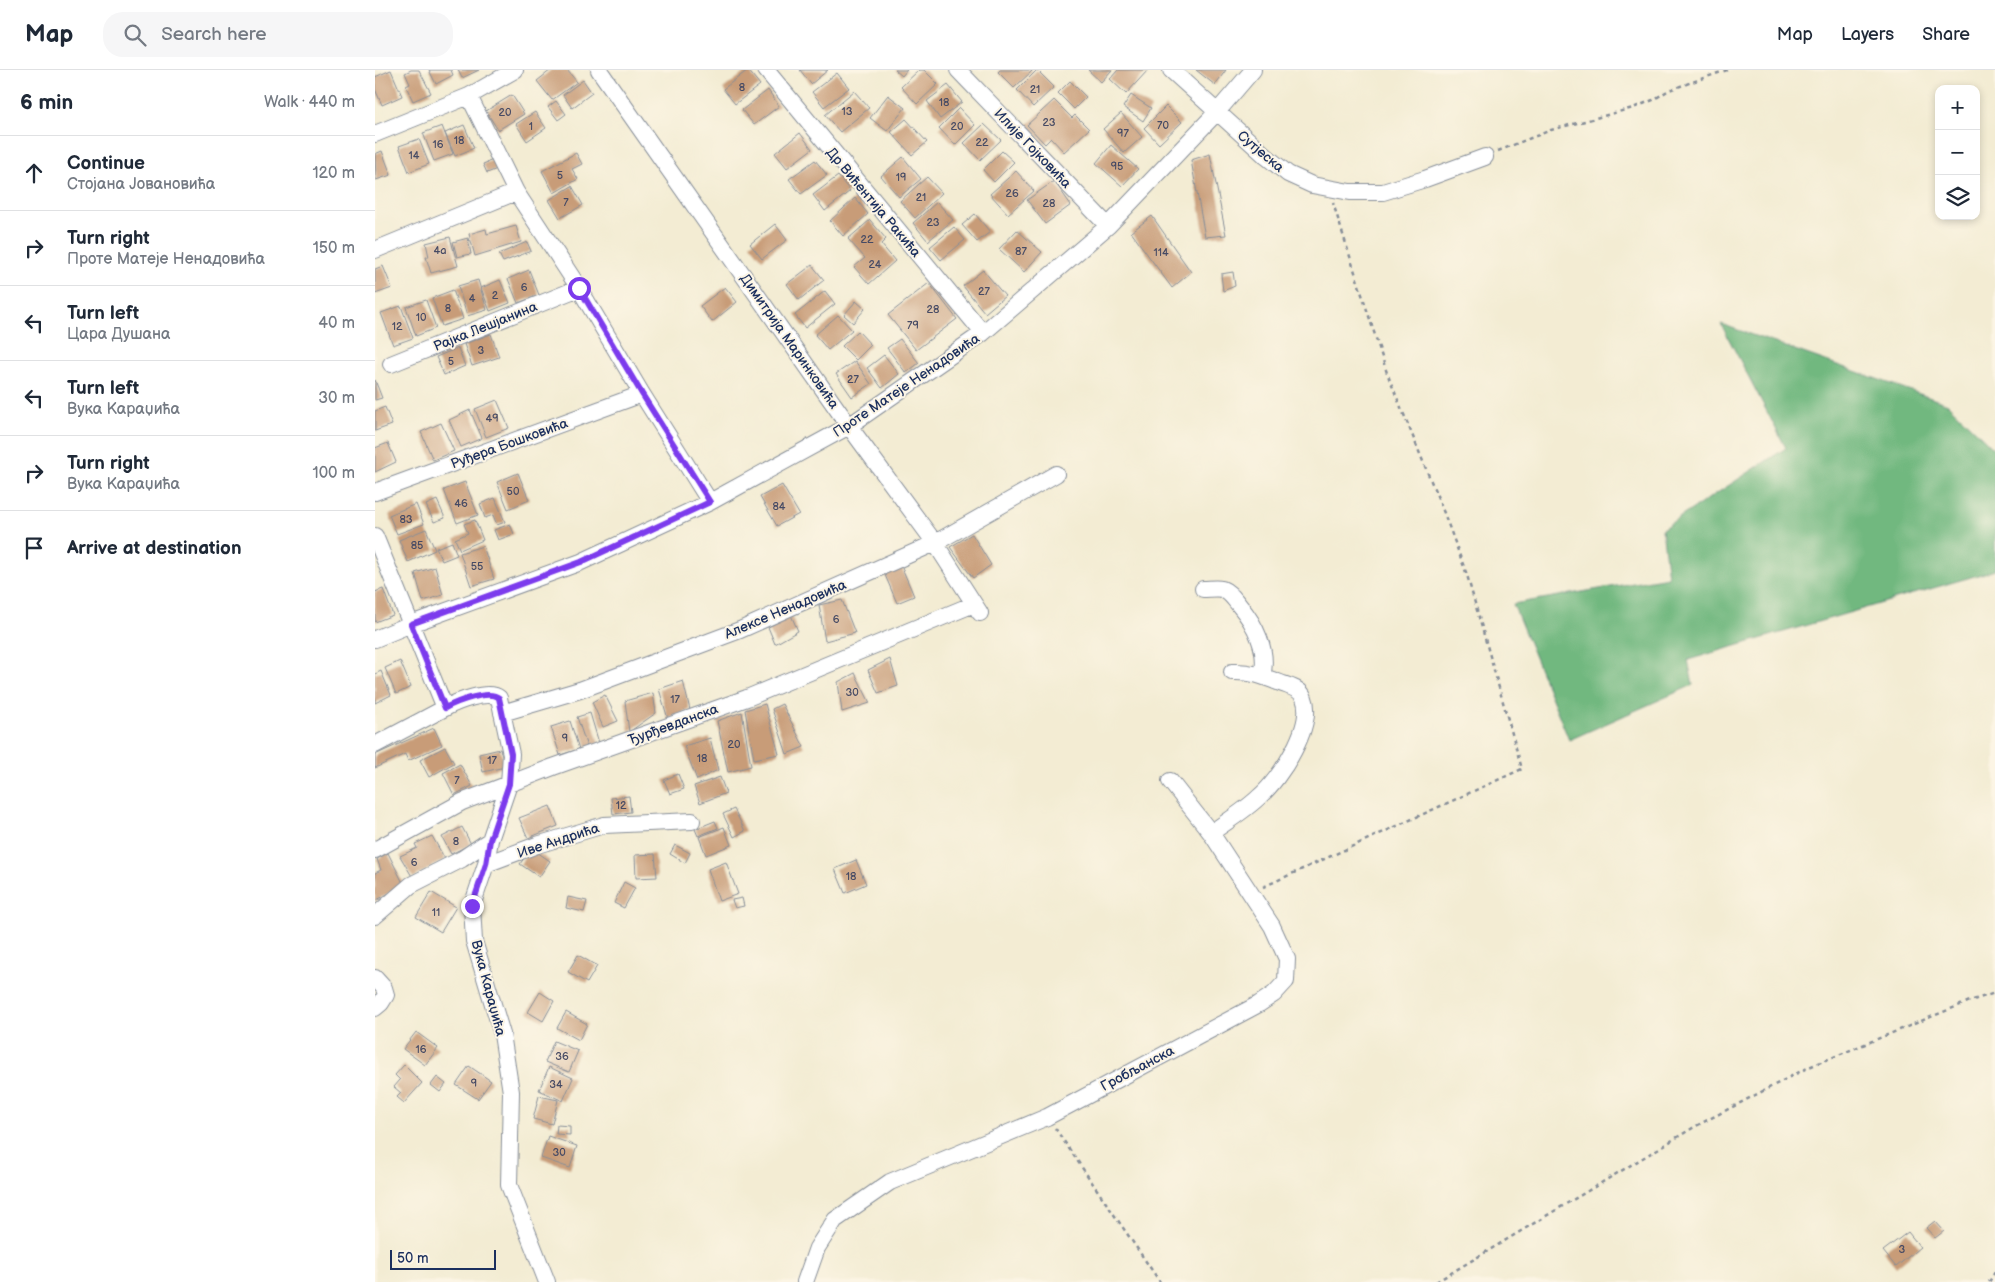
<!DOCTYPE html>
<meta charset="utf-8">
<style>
body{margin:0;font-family:"Balsamiq Sans",sans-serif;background:#f6f6f7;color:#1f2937}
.controls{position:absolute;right:15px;top:15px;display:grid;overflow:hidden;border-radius:10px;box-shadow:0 2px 8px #0003}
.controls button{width:45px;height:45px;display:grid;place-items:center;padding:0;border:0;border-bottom:1px solid #e0e1e3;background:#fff;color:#1f2937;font:25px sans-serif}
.scale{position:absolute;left:15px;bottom:12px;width:106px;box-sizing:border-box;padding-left:5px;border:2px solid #1b2f5e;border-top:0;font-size:14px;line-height:18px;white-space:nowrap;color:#1b2f5e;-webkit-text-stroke:4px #fcf5e5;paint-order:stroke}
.stop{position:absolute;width:15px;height:15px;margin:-11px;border:4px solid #7c3aed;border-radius:50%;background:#fff}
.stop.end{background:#7c3aed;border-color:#fff;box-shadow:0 1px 5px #0008}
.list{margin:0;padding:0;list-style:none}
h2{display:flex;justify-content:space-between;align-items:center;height:65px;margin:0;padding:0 20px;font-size:21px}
h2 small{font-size:16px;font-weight:400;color:#747a83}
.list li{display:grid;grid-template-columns:32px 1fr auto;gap:15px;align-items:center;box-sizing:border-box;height:75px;padding:0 20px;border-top:1px solid #e0e1e3}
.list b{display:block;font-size:19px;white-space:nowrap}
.list p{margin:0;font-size:16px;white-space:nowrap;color:#747a83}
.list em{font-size:16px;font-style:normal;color:#747a83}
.icon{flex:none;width:28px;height:28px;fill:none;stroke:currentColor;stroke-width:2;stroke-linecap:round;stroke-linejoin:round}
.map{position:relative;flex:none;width:1620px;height:1212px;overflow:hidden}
header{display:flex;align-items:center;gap:30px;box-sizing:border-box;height:70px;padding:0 25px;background:#fff;border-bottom:1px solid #e0e1e3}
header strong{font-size:24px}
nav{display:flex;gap:28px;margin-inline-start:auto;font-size:18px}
.search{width:350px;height:45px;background:#f6f6f7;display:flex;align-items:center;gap:12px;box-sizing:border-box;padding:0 18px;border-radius:20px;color:#747a83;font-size:19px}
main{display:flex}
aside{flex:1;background:#fff}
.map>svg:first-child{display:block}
.forest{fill:#71b87f;stroke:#46746e}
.building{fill:#c89c78}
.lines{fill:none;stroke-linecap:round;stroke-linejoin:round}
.minor-casing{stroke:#878e98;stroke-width:18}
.path{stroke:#878e98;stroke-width:2.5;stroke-dasharray:4 4;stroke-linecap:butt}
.minor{stroke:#fff;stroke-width:16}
.route{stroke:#7c3aed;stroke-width:6}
.labels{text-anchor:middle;stroke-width:4;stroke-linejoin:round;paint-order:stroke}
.number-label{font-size:11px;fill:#464a64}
.street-label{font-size:14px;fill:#1b2f5e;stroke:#fcf5e5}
</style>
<header>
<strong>Map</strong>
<div class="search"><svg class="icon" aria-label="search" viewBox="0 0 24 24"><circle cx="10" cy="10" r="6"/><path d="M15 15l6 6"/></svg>Search here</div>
<nav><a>Map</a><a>Layers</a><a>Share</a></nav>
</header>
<main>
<aside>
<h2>6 min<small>Walk · 440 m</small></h2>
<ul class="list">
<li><svg class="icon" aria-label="ahead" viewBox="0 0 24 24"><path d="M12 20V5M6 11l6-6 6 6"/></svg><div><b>Continue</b><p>Стојана Јовановића</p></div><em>120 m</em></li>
<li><svg class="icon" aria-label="right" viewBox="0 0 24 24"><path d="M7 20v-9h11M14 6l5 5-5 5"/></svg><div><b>Turn right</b><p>Проте Матеје Ненадовића</p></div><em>150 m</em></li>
<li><svg class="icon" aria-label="left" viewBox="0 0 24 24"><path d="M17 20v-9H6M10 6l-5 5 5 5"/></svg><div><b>Turn left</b><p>Цара Душана</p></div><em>40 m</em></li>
<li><svg class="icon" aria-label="left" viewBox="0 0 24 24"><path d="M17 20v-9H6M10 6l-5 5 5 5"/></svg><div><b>Turn left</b><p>Вука Караџића</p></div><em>30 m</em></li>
<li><svg class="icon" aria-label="right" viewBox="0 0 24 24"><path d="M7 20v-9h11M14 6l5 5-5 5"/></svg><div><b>Turn right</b><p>Вука Караџића</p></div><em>100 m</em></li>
<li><svg class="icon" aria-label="arrive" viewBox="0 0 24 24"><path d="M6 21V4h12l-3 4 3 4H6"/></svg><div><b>Arrive at destination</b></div></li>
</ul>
</aside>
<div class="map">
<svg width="1620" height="1212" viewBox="0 0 1620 1212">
<rect width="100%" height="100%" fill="#fcf5e5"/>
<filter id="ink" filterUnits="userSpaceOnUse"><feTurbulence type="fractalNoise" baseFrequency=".02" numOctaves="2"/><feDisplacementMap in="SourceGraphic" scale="10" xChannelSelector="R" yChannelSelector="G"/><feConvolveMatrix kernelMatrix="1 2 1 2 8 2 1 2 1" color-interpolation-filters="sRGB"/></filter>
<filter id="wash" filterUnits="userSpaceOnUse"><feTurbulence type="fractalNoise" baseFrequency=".0096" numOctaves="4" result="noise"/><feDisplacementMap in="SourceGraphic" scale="20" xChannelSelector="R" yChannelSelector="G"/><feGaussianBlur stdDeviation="1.12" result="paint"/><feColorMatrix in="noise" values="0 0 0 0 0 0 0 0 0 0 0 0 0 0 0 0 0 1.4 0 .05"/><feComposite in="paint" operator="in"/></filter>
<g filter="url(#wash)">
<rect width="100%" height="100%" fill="#f3ecd3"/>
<path class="forest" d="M1346 254 1573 334 1620 380V500L1313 590 1318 615 1194 670 1138 534 1293 507 1287 459 1411 378Z"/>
<g id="blocks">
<path class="building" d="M16 0 27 26 7 35 0 19V7Z
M36 0H44L56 23 38 31 31 16 35 14 30 3Z
M54 0H76L78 5 61 14Z
M83 0H104L87 8Z
M176 0H192L202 12 177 30 162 11Z
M373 0 385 15 360 34 348 19Z
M425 0H453L436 14Z
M520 0H532L527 6Z
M544 0H549L563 14 542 34 526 17Z
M625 0H658L639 18 623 2Z
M662 0 679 17 658 37 642 20Z
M713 0H737L726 12Z
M743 0H773L751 24 735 9Z
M821 0H851L840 15Z
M462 3 474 18 449 37 437 22Z
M208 10 217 23 197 38 188 25Z
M695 11 711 27 699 39 683 23Z
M573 15 587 32 565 49 552 31Z
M393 20 404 36 379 55 367 40Z
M479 21 494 38 465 62 450 45Z
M137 25 149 44 123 60 111 41Z
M513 25 530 38 512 61 495 48Z
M756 25 776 38 768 51 748 37Z
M679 30 697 48 700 45 714 59 689 82 676 68 670 74 652 55Z
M181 31 191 44 183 50 173 37Z
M791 36 807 52 784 74 769 58Z
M584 38 600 55 580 75 564 58Z
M160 42 171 58 152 71 141 54Z
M746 43 767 67 749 83 728 59Z
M531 49 552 72 537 85 516 62Z
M609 54 626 70 605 90 589 73Z
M89 55 99 78 80 86 70 63Z
M67 56 78 84 59 91 48 63Z
M425 63 437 79 412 98 400 83Z
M44 69 54 94 34 102 24 76Z
M736 75 763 99 747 116 721 93Z
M7 81 16 105 1 110 0 84Z
M627 81 639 92 619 112 608 100Z
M201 83 207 94 197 99 203 109 179 123 167 101Z
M835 84 851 165 830 167 816 90Z
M528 87 546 109 524 127 506 106Z
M118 90 122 99 112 103 108 94Z
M440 90 452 105 426 124 414 109Z
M641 101 659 121 633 144 615 124Z
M463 106 475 121 450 141 438 125Z
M552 107 567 123 540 148 525 131Z
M679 111 696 135 670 154 652 130Z
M197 116 208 135 185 148 174 130Z
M480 128 493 144 468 166 455 151Z
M562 132 578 150 553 171 538 153Z
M600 144 615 162 602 172 587 155Z
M777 146 816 202 797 218 756 162Z
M495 150 511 169 506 174 520 191 494 214 479 197 490 188 473 169Z
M400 154 412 170 387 189 375 174Z
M141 156 146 172 100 186 94 164 111 159 112 164Z
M579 157 590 170 566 190 555 177Z
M642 160 667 182 649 202 624 179Z
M75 167 83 196 56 203 51 187H54L51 173Z
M93 168 96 184 82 187 78 172Z
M152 172 156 181 128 192 124 184Z
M437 195 449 210 424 230 412 214Z
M8 196 17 218 0 224V199Z
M154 200 164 225 143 233 133 209Z
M608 200 630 226 610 243 588 216Z
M858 202 860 216 848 221 846 204Z
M103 210 112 240 92 246 83 216Z
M125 210 135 233 115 241 106 218Z
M554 213 582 249 541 280 513 245Z
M350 217 362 232 337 252 325 236Z
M78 220 88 249 67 256 57 228Z
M450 221 460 234 430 258 420 245Z
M51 230 61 258 41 266 31 237Z
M481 231 490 239 478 253 469 245Z
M26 236 38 268 18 275 6 243Z
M463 245 477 260 453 280 440 265Z
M483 261 496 275 481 290 467 276Z
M116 264 124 287 97 296 89 274Z
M525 269 544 293 531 303 512 278Z
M83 278 90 296 69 305 61 287Z
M509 285 524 304 507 318 492 298Z
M480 291 496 314 477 327 461 304Z
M0 310 7 328 0 330Z
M122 330 134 358 111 367 100 339Z
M10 337 17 355 0 361V341Z
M95 340 107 368 86 377 74 350Z
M66 353 79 381 58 390 46 362Z
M13 373 21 392 0 402V378Z
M143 403 154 430 133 439 122 412Z
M90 412 103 445 82 453 69 420Z
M407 415 424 444 402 456 385 427Z
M120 428 130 452 122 455 118 445 110 448 105 434Z
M62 430 70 448 59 452 51 435Z
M41 434 49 454 22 464 14 445Z
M100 450 108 470 85 480 80 469 93 463 89 454Z
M135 454 139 464 123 470 119 460Z
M51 459 60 480 33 492 24 470Z
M597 464 616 495 598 508 575 477Z
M77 472 82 485 67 491 61 478Z
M108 476 119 509 96 516 85 483Z
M524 491 539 526 522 533 507 498Z
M60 497 68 525 48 531 40 503Z
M8 519 18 545 0 552V522Z
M467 530 480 563 450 571 444 535Z
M416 545 423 561 400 574 393 557Z
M515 589 523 616 503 623 493 600Z
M25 591 36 617 21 624 10 598Z
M6 601 16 625 0 633V604Z
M480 603 495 633 467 642 463 612Z
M308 611 315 640 293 649 284 619Z
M278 623 281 643 254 662 250 631Z
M230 625 243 651 228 657 217 632Z
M390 634 404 684 379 689 370 640Z
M407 634 429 677 412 684 397 639Z
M367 642 376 696 353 702 342 651Z
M215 643 224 673 212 677 202 647Z
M195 651 204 679 185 685 176 657Z
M59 658 67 675 33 691 30 684 0 698V685Z
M335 668 343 700 322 710 309 676Z
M70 677 79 693 54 707 45 690Z
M125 679 130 697 108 702 104 684Z
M85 694 97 716 79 725 68 703Z
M303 704 309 719 295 724 289 710Z
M345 707 351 723 325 733 319 716Z
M254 726 256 742 238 744 236 728Z
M175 736 183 756 153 768 144 748Z
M359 739 370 761 359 767 348 744Z
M340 751 343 758 323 766 320 759Z
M87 757 96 774 76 784 67 767Z
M349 757 356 775 331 785 324 767Z
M57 766 70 789 38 808 25 786 42 778 40 774Z
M300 775 315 783 310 793 295 784Z
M156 778 175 791 164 807 145 794Z
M13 783 29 815 0 831V803L6 800 2 789Z
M280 784 282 807 261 808 260 785Z
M481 790 491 814 470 823 460 799Z
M351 792 363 824 344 831 333 799Z
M249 812 260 818 249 838 239 833Z
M56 822 81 837 66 862 41 847Z
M193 827 212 831 209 842 191 838Z
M367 828 369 836 360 838 357 830Z
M203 885 222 896 212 913 193 902Z
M165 922 179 931 168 951 153 942Z
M191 942 212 954 204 970 182 958Z
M41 962 63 978 50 995 28 979Z
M179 971 203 981 194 1002 170 992Z
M29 995 47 1013 29 1033 22 1027 26 1023 19 1017 25 1010 20 1005Z
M94 996 116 1011 103 1029 81 1015Z
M174 997 198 1008 188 1031 164 1020Z
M62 1007 71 1014 65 1022 56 1015Z
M164 1026 183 1030 177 1054 158 1049Z
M182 1055 195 1056V1065L181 1064Z
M173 1066 202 1076 195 1098 166 1088Z
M1560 1151 1569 1161 1560 1168 1551 1158Z
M1533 1162 1545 1177 1521 1197 1508 1181Z"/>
</g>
</g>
<g filter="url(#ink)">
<use href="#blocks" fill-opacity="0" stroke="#878e98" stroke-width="1"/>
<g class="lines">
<defs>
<path id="minor" d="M224 0 474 356 560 473 605 543
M391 0 608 263
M583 0 733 156
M796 0 892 87 913 104 937 115 975 122H1008L1050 109 1110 87
M94 26 141 122 204 218 267 324 335 432
M0 64 94 26 140 0
M0 180 141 122
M16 294 204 218
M0 422 267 324
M0 466 70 638C81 632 114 619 124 628L136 684 134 714 115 770 111 794 97 836 99 871 127 964 136 1022 134 1115 172 1212
M828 519C834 519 842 518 847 519 855 522 859 529 864 535 880 554 894 581 887 606
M0 569 36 554 206 492 335 432 474 356 608 263 733 156 842 42 878 0
M127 643 205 620 365 560 560 473 681 404
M0 675 70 638
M836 763C852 751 871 740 885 726 905 709 940 655 929 628 926 619 916 617 908 614 890 607 876 601 857 602
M0 780 87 732 178 697 372 628 599 534
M111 794 162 775 229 755 317 751
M0 846 36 815 87 789 115 770
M0 908 9 918 11 925 6 933 0 938
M430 1212 442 1178 460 1150 515 1112 672 1047 884 934 899 924 911 911 912 889 897 856 836 763 795 711"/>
</defs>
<use href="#minor" class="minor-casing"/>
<path class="path" d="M1123 81 1176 60 1258 38 1278 30 1294 20 1352 0
M888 817 1147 699 1092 505 1069 443 1012 303 958 133
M680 1058 785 1212
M1061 1212 1321 1056 1434 997 1595 931 1620 923
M1614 1212 1620 1202"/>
<use href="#minor" class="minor"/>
</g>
</g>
<g class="lines" filter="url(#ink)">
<path class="route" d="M97 836 111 794 115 770 134 714 136 684 124 628C114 619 81 632 70 638L36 554 206 492 335 432 267 324 204 218"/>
</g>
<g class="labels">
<g class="number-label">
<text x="367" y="21">8</text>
<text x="660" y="23">21</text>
<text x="569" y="36">18</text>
<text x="472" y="45">13</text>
<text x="130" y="46">20</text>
<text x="674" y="56">23</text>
<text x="788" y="59">70</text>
<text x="156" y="60">1</text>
<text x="582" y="60">20</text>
<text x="748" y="67">97</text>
<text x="84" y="74">18</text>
<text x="607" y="76">22</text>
<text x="63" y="78">16</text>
<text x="39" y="89">14</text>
<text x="742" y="100">95</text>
<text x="185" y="109">5</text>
<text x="526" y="111">19</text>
<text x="637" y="127">26</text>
<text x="546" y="131">21</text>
<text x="191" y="136">7</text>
<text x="674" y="137">28</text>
<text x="558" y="156">23</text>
<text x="492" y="173">22</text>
<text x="65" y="184">4a</text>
<text x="646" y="185">87</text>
<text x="786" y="186">114</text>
<text x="500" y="198">24</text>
<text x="149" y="221">6</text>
<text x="609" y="225">27</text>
<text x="120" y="229">2</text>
<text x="97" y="232">4</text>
<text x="73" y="242">8</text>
<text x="558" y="243">28</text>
<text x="46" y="251">10</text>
<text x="538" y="259">79</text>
<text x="22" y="260">12</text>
<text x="106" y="284">3</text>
<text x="76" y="295">5</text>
<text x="478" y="313">27</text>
<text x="117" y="352">49</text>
<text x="138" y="425">50</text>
<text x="86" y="437">46</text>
<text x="404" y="440">84</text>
<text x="31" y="453">83</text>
<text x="42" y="479">85</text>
<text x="102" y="500">55</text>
<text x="461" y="553">6</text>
<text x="477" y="626">30</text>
<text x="300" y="633">17</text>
<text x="190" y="672">9</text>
<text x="359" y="678">20</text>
<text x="327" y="692">18</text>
<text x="117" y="694">17</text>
<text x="82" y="714">7</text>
<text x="246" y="739">12</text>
<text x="81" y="775">8</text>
<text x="39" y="796">6</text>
<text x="476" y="810">18</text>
<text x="61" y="846">11</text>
<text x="46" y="983">16</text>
<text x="187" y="990">36</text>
<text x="99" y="1017">9</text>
<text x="181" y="1018">34</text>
<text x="184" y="1086">30</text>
<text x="1527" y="1183">3</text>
</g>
<g class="street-label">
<text transform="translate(658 78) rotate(46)" y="5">Илије Гојковића</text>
<text transform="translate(886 81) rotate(40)" y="5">Сутјеска</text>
<text transform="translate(499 132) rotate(50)" y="5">Др Вићентија Ракића</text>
<text transform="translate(110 256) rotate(-22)" y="5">Рајка Лешјанина</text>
<text transform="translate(415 271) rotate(55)" y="5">Димитрија Маринковића</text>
<text transform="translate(531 315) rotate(-34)" y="5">Проте Матеје Ненадовића</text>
<text transform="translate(134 373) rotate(-20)" y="5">Руђера Бошковића</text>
<text transform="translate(410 539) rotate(-23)" y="5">Алексе Ненадовића</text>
<text transform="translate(298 654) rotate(-20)" y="5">Ђурђевданска</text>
<text transform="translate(183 770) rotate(-18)" y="5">Иве Андрића</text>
<text transform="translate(114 918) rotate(75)" y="5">Вука Караџића</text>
<text transform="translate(762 998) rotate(-28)" y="5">Гробљанска</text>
</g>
</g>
</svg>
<div class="controls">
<button>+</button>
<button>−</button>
<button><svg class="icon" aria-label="layers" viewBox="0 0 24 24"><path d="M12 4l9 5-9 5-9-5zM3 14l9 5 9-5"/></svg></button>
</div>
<div class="scale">50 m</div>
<div class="stop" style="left:204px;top:218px"></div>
<div class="stop end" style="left:97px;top:836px"></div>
</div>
</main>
